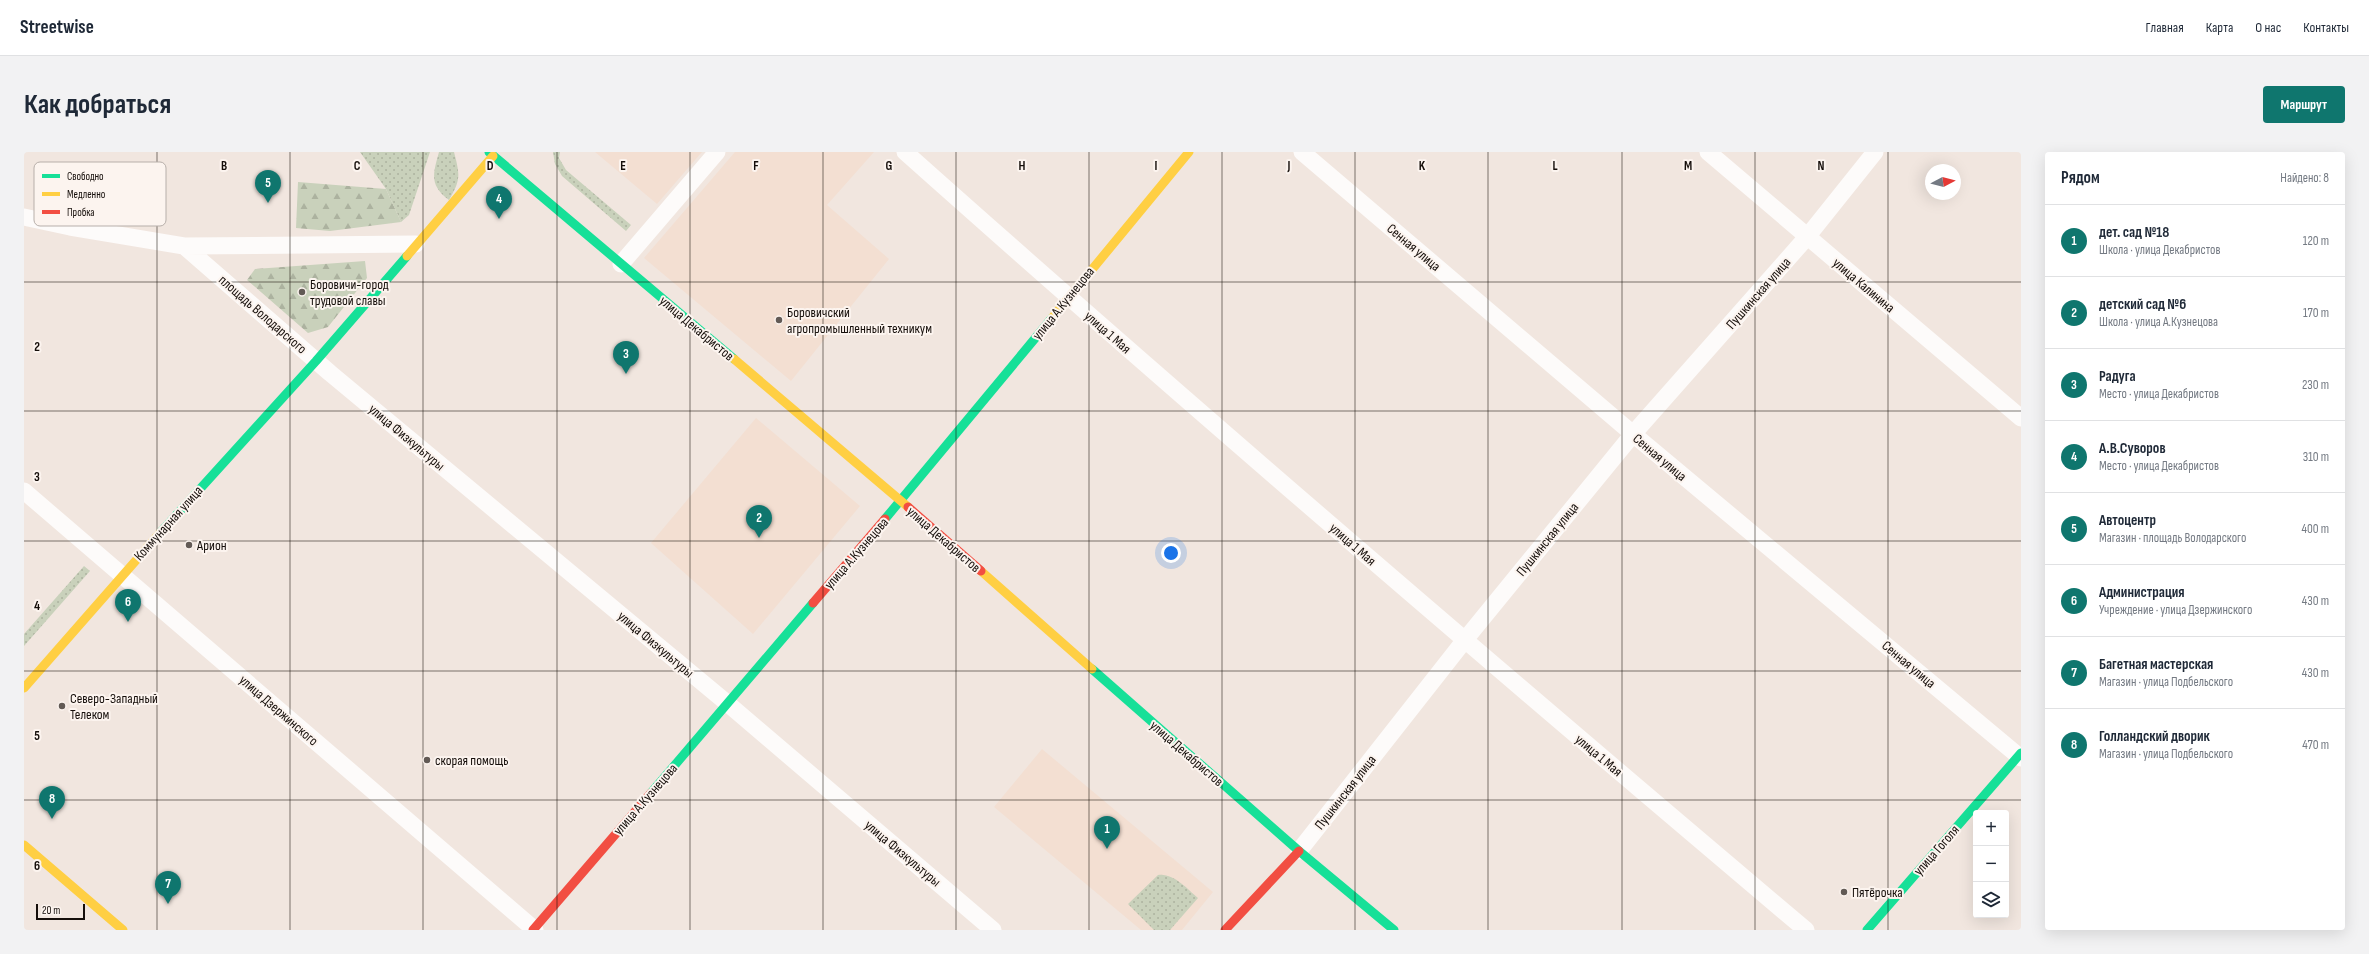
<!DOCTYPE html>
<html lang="ru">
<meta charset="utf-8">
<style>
body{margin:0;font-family:"Sofia Sans Condensed",sans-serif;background:#f2f2f3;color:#1f2937}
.controls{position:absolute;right:12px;bottom:12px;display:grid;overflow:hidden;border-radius:4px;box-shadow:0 4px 16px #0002}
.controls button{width:36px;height:36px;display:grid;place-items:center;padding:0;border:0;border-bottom:1px solid #e0e1e3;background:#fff;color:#1f2937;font:20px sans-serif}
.compass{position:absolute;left:1901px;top:12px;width:36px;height:36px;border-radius:50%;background:#fff;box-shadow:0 4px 16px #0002;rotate:83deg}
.scale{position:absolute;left:12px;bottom:10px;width:49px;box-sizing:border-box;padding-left:4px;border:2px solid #150e0a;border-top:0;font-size:11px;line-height:14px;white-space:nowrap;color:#150e0a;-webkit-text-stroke:3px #fcf4ef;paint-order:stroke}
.you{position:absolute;left:1147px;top:401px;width:14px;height:14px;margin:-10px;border:3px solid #fff;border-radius:50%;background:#1a73e8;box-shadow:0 0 0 6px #1a73e833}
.badge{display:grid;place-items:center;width:26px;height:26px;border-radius:50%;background:#0f766e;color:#fff;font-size:13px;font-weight:700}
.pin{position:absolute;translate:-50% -33px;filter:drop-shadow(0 1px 2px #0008)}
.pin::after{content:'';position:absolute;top:21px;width:14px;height:12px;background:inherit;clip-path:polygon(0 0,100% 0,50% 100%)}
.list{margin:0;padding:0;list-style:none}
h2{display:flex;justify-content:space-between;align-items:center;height:52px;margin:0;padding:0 16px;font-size:17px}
h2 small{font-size:13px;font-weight:400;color:#747a83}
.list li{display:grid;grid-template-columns:26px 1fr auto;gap:12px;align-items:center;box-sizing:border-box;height:72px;padding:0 16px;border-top:1px solid #e0e1e3}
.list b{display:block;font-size:15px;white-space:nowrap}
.list p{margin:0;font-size:13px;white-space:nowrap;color:#747a83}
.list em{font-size:13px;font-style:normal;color:#747a83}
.icon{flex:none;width:22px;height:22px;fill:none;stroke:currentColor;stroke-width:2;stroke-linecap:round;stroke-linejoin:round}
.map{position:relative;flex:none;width:1997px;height:778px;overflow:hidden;border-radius:4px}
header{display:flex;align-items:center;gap:24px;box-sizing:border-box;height:56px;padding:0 20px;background:#fff;border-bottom:1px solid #e0e1e3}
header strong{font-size:19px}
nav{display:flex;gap:22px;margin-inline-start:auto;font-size:14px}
.intro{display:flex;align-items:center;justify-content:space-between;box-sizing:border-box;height:96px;padding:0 24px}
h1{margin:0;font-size:28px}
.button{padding:10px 18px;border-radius:4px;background:#0f766e;color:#fff;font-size:14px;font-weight:700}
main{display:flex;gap:24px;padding:0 24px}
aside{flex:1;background:#fff;border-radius:4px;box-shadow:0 4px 16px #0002}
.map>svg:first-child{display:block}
.built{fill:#f3dfd2}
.grass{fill:url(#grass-dots)}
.forest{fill:url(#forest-firs)}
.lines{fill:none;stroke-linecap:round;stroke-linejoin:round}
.street{stroke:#fdfbfa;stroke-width:17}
.fast{stroke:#16e098;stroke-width:9}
.slow{stroke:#ffcf43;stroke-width:9}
.jam{stroke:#f24e42;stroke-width:9}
.grid{fill:none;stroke:#150e0a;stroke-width:1;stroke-opacity:0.55}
.poi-dot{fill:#625a55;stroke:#fcf4ef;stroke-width:1.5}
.labels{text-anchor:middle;stroke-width:4;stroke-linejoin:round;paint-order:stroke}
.street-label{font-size:14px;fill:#150e0a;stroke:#fcf4ef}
.poi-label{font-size:14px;fill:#150e0a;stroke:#fcf4ef;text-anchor:start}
.key{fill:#fcf4ef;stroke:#b7afaa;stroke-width:1}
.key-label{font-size:11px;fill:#150e0a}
.grid-label{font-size:13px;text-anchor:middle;font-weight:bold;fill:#150e0a;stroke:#fcf4ef;stroke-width:4;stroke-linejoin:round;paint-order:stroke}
</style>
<header>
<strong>Streetwise</strong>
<nav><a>Главная</a><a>Карта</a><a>О нас</a><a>Контакты</a></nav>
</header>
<div class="intro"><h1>Как добраться</h1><a class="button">Маршрут</a></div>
<main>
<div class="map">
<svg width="1997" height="778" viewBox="0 0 1997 778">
<defs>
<pattern id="grass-dots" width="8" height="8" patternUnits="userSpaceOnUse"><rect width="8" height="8" fill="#c9d1bb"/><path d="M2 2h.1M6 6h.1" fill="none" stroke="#acb29f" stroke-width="1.8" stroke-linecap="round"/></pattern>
<pattern id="forest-firs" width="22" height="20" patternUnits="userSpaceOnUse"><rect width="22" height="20" fill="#c9d1bb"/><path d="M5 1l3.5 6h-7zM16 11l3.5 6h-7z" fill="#acb29f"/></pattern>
</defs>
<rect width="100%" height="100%" fill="#f1e6df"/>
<path class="built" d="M571 0H678L633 52Z
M711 0H850L803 53 865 107 767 229 620 106Z
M732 266 836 354 729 482 627 391Z
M1018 597 1189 740 1158 778H1117L970 655Z"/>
<path class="grass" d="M336 0H406L385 63 377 70 362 37Z
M415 0H430C436 23 437 28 425 48 405 33 409 22 415 0Z
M529 0H536L535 6 542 18 607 73 602 79 538 24 531 12Z
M60 414 66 419 0 494V482Z
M1134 723C1150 721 1163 737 1174 746L1146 778H1130L1104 752Z"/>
<path class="forest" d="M274 30 362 37 377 70 306 79 272 76Z
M341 109 343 126 304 175 284 181 223 128 231 117Z"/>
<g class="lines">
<path class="street" d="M881 0C1177 264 1479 522 1782 778
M1278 0 1609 282 1997 606
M1684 0 1997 266
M0 65 46 75 160 94 392 92
M160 94 306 221 703 551 969 778
M597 112 693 0
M0 339 511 778
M1275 699 1440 489 1609 282 1783 85 1851 0"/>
<path class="fast" d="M465 0 710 207
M861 367 1028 166
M136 381 292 209 383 104
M1068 517 1275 699 1370 778
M627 641 789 451
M1843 778 1997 601"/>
<path class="slow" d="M383 104 469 4
M1028 166 1165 0
M710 207 884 355
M957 419 1068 517
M0 536 136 381
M0 693 99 778"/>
<path class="jam" d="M884 355 957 419
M789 451 861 367
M509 778 627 641
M1201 778 1275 699"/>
</g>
<path class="grid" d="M133 0V778M266 0V778M399 0V778M533 0V778M666 0V778M799 0V778M932 0V778M1065 0V778M1198 0V778M1331 0V778M1464 0V778M1598 0V778M1731 0V778M1864 0V778M0 130H1997M0 259H1997M0 389H1997M0 519H1997M0 648H1997"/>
<g class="poi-dot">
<circle cx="278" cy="140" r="4"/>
<circle cx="755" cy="168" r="4"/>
<circle cx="165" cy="393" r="4"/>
<circle cx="38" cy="554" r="4"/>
<circle cx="403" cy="608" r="4"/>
<circle cx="1820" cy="740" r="4"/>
</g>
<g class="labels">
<g class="street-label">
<text transform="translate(1390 95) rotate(40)" y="5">Сенная улица</text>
<text transform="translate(1840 133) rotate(40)" y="5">улица Калинина</text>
<text transform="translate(1734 141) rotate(-49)" y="5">Пушкинская улица</text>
<text transform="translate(1039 151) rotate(-51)" y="5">улица А.Кузнецова</text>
<text transform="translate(239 162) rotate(41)" y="5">площадь Володарского</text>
<text transform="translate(673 176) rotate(40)" y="5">улица Декабристов</text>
<text transform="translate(1084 180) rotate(41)" y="5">улица 1 Мая</text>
<text transform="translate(383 285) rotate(40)" y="5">улица Физкультуры</text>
<text transform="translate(1636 305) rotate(40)" y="5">Сенная улица</text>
<text transform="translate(144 371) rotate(-48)" y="5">Коммунарная улица</text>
<text transform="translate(920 387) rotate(41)" y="5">улица Декабристов</text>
<text transform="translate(1523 387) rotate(-51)" y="5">Пушкинская улица</text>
<text transform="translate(1329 392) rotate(41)" y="5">улица 1 Мая</text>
<text transform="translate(832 401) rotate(-49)" y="5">улица А.Кузнецова</text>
<text transform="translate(632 492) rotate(40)" y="5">улица Физкультуры</text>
<text transform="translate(1885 512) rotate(40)" y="5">Сенная улица</text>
<text transform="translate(255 558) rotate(41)" y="5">улица Дзержинского</text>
<text transform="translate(1163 601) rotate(41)" y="5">улица Декабристов</text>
<text transform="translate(1575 603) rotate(40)" y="5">улица 1 Мая</text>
<text transform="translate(1321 640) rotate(-52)" y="5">Пушкинская улица</text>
<text transform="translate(621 647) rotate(-49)" y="5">улица А.Кузнецова</text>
<text transform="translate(1912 698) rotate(-49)" y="5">улица Гоголя</text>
<text transform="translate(879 701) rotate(40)" y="5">улица Физкультуры</text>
</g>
<g class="poi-label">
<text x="286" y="137">Боровичи-город<tspan x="286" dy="16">трудовой славы</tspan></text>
<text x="763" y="165">Боровичский<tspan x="763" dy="16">агропромышленный техникум</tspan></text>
<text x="173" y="398">Арион</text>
<text x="46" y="551">Северо-Западный<tspan x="46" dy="16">Телеком</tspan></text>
<text x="411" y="613">скорая помощь</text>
<text x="1828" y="745">Пятёрочка</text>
</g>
</g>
<rect x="10" y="10" width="132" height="64" rx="6" class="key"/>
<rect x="18" y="22" width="18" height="4" fill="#16e098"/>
<rect x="18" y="40" width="18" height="4" fill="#ffcf43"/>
<rect x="18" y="58" width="18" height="4" fill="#f24e42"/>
<g class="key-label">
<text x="43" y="28">Свободно</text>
<text x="43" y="46">Медленно</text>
<text x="43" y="64">Пробка</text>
</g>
<g class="grid-label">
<text x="200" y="18">B</text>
<text x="333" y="18">C</text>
<text x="466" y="18">D</text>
<text x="599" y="18">E</text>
<text x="732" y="18">F</text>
<text x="865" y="18">G</text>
<text x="998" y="18">H</text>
<text x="1132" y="18">I</text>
<text x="1265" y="18">J</text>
<text x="1398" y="18">K</text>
<text x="1531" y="18">L</text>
<text x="1664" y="18">M</text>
<text x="1797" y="18">N</text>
<text x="13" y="199">2</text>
<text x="13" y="329">3</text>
<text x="13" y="458">4</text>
<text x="13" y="588">5</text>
<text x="13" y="718">6</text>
</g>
</svg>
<div class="controls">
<button>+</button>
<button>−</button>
<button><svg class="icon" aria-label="layers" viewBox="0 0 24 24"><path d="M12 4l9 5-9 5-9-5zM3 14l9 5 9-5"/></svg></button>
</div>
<svg class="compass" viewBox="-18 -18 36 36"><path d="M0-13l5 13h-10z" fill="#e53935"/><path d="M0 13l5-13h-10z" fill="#747a83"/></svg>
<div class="scale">20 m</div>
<div class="you"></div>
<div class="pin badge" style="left:1083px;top:697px">1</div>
<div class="pin badge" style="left:735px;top:386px">2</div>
<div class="pin badge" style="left:602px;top:222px">3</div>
<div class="pin badge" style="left:475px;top:67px">4</div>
<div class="pin badge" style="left:244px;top:51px">5</div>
<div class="pin badge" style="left:104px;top:470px">6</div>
<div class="pin badge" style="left:144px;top:752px">7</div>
<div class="pin badge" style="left:28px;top:667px">8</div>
</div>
<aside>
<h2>Рядом<small>Найдено: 8</small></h2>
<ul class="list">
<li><span class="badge">1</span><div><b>дет. сад №18</b><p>Школа · улица Декабристов</p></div><em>120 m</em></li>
<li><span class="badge">2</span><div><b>детский сад №6</b><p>Школа · улица А.Кузнецова</p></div><em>170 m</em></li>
<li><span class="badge">3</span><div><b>Радуга</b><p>Место · улица Декабристов</p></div><em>230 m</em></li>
<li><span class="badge">4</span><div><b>А.В.Суворов</b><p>Место · улица Декабристов</p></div><em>310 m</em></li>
<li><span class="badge">5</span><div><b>Автоцентр</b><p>Магазин · площадь Володарского</p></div><em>400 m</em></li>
<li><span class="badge">6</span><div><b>Администрация</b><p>Учреждение · улица Дзержинского</p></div><em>430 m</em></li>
<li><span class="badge">7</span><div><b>Багетная мастерская</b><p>Магазин · улица Подбельского</p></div><em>430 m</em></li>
<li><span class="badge">8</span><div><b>Голландский дворик</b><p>Магазин · улица Подбельского</p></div><em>470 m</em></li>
</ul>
</aside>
</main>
